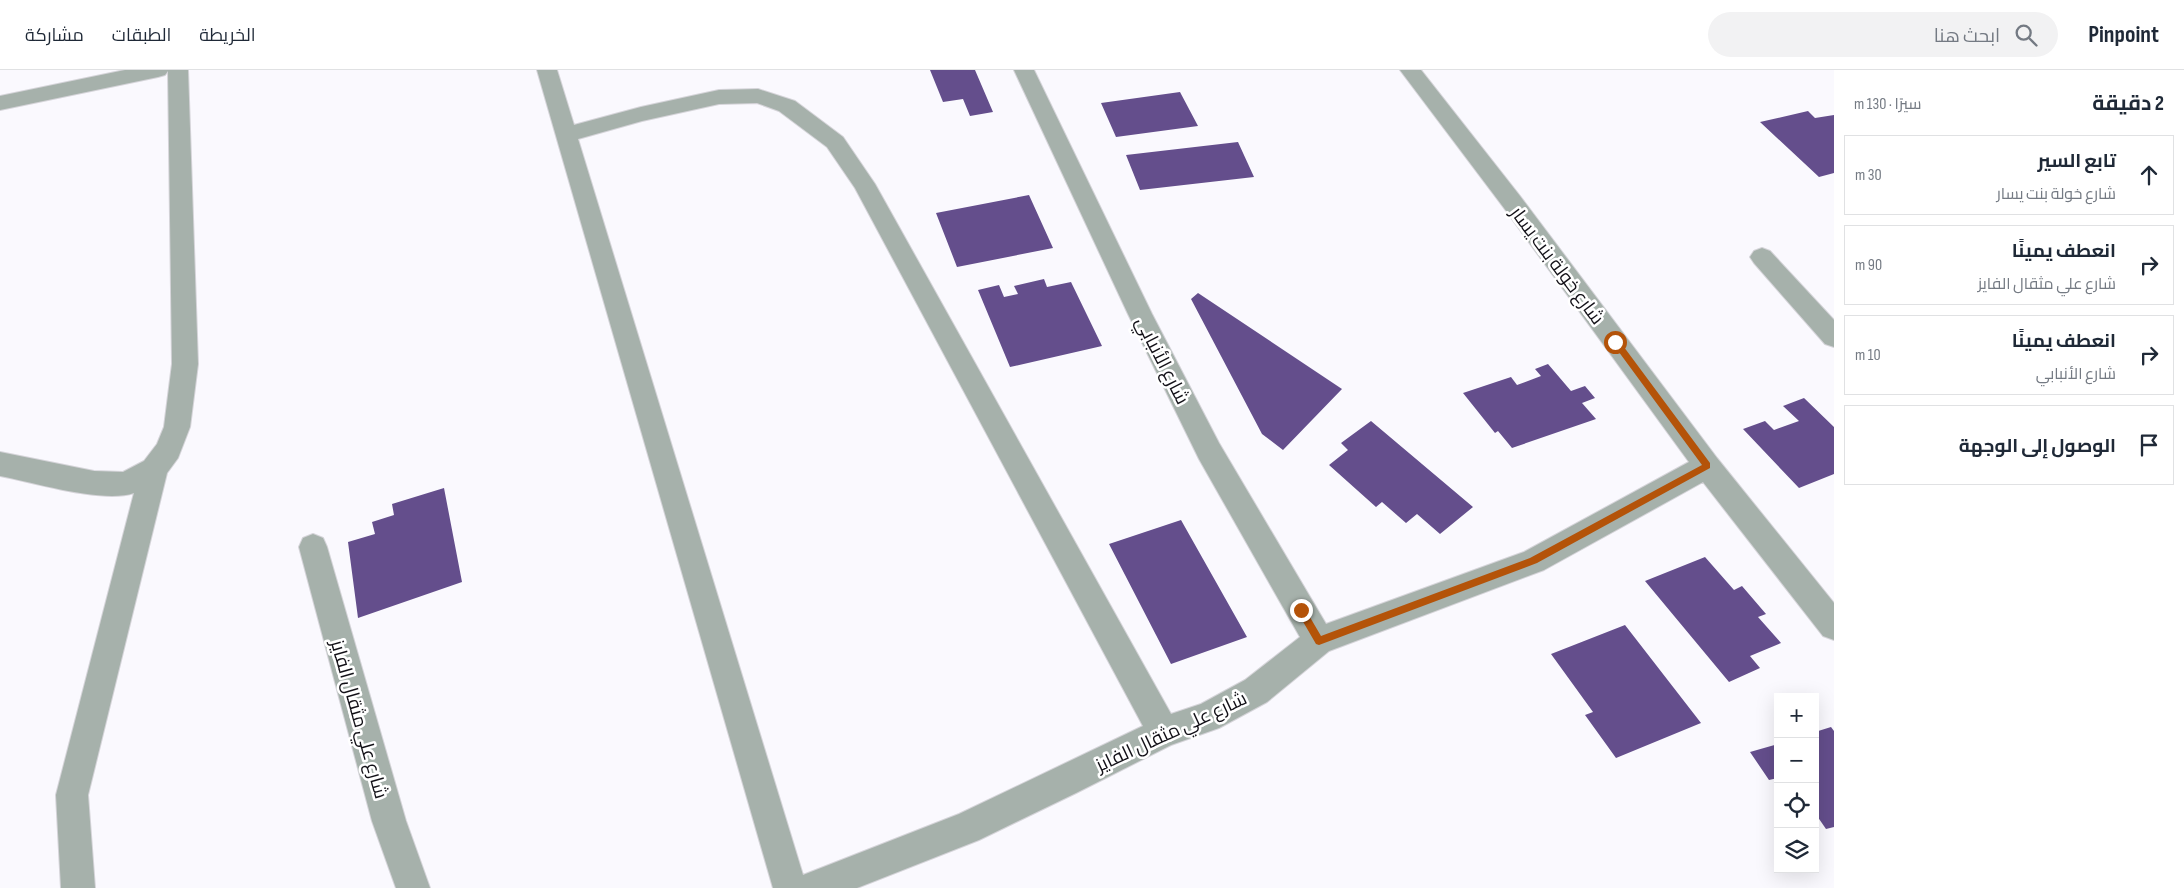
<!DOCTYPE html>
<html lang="ar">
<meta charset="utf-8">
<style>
body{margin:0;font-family:"Sofia Sans Condensed",Cairo,sans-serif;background:#f2f2f3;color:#1f2937;direction:rtl}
.controls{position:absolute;right:15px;bottom:15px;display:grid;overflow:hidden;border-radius:0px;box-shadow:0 5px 20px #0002}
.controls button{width:45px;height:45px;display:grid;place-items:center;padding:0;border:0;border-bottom:1px solid #e0e1e3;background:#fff;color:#1f2937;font:25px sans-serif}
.stop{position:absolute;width:15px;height:15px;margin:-11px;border:4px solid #b45309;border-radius:50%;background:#fff}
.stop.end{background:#b45309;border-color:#fff;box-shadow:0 1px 5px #0008}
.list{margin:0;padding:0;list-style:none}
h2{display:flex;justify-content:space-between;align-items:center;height:65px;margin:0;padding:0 20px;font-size:21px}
h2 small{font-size:16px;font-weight:400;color:#747a83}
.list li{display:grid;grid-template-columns:32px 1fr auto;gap:15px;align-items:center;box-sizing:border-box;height:80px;margin:0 10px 10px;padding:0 10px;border:1px solid #e0e1e3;border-radius:0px}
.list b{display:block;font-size:19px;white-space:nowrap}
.list p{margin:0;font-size:16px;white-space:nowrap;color:#747a83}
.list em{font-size:16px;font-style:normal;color:#747a83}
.icon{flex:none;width:28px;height:28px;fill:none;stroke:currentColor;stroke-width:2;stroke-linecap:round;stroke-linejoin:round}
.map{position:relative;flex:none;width:1834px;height:818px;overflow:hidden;direction:ltr}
header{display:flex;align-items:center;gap:30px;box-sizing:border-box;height:70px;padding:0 25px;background:#fff;border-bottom:1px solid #e0e1e3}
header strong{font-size:24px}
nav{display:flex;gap:28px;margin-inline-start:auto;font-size:18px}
.search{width:350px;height:45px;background:#f2f2f3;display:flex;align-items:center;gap:12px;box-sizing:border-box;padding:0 18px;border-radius:28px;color:#747a83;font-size:19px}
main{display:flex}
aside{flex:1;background:#fff}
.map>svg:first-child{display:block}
.building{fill:#644e8c}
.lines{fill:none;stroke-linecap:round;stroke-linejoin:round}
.street-casing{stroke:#d5d4d9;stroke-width:2}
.street{fill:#a6b1ab;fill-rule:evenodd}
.route{fill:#b45309}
.labels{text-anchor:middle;stroke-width:5;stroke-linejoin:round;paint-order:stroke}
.street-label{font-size:19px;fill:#121017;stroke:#fff}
</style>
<header>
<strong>Pinpoint</strong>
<div class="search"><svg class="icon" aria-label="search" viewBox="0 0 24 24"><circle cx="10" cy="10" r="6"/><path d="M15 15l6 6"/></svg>ابحث هنا</div>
<nav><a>الخريطة</a><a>الطبقات</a><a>مشاركة</a></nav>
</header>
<main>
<aside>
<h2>2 دقيقة<small>سيرًا · 130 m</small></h2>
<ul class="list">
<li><svg class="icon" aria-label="ahead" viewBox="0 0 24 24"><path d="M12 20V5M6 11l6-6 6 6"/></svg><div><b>تابع السير</b><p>شارع خولة بنت يسار</p></div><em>30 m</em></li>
<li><svg class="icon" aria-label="right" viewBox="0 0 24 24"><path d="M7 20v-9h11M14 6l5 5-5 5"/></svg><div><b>انعطف يمينًا</b><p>شارع علي مثقال الفايز</p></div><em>90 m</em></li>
<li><svg class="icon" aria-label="right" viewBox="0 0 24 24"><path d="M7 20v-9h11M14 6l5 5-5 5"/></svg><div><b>انعطف يمينًا</b><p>شارع الأنبابي</p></div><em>10 m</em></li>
<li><svg class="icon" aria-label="arrive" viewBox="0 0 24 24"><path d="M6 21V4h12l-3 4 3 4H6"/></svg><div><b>الوصول إلى الوجهة</b></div></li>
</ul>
</aside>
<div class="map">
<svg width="1834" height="818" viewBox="0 0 1834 818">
<rect width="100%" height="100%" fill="#faf9fe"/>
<path class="building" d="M930 0H975L993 42 970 46 963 29 943 32Z
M1180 22 1198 56 1116 67 1101 33Z
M1808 41 1815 48 1834 45V103L1819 107 1760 52Z
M1238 72 1254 107 1140 120 1126 85Z
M1029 125 1053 178 957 197 936 143Z
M1044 209 1047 217 1071 212 1102 276 1010 297 978 220 999 215 1004 227 1018 224 1014 216Z
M1198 223 1342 319 1283 380 1262 364 1191 229Z
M1548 294 1571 321 1585 316 1595 328 1582 333 1596 349 1512 378 1498 361 1495 363 1463 323 1511 307 1517 315 1541 306 1535 299Z
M1804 328 1834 357V404L1799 418 1743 359 1765 351 1774 360 1799 351 1783 336Z
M1371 351 1473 437 1440 464 1417 444 1406 453 1382 432 1376 437 1329 395 1348 380 1341 373Z
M444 418 462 512 358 548 348 472 375 464 372 452 394 445 392 434Z
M1181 450 1247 567 1171 594 1109 474Z
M1705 487 1734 520 1742 516 1766 544 1758 547 1781 573 1750 586 1760 598 1729 612 1645 511Z
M1625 555 1701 653 1616 688 1585 645 1593 642 1551 584Z
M1831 657 1834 661V757L1826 759 1815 743V662Z
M1778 674V708L1769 710 1750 682Z"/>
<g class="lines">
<defs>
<path id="street" d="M125 0H188L198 294 190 357 178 388 167 403 88 725 95 818H61L56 725 134 423C103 434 33 412 0 406V382L94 401 123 402 144 391 157 374 164 357 172 294 168 1 165 5 158 7 0 40V26Z
M537 0H557L574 55 641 37 719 20 758 19 795 31 843 67 875 114 1171 644 1201 634 1245 610 1300 567 1199 389 1128 244 1014 0H1034L1152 244 1219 373 1326 554 1524 482 1689 392 1504 138 1400 0H1421L1520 126 1717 388 1834 533V570L1823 566 1703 412 1544 500 1329 581 1267 632 1219 658 1171 675 1076 723 979 770 857 818H773ZM757 33 779 41 827 77 855 118 1143 656 959 744 803 805 578 69 642 51 719 34Z
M1762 178 1770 181 1834 250V277L1825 274 1754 193 1750 187 1754 181Z
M313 464 323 468 327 477 406 751 430 818H396L372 751 299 477 303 468Z"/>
</defs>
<use href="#street" class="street-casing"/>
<use href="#street" class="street"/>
</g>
<path class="route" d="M1613 269H1618L1710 393V398L1537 493 1319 575 1316 574 1298 543V537H1304L1321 566 1530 488 1702 395 1613 274Z"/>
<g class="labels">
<g class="street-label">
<text transform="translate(1558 195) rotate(53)" y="7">شارع خولة بنت يسار</text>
<text transform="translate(1163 290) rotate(63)" y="7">شارع الأنبابي</text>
<text transform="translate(360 649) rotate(74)" y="7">شارع علي مثقال الفايز</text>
<text transform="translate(1171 661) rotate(-25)" y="7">شارع علي مثقال الفايز</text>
</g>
</g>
</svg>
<div class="controls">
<button>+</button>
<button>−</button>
<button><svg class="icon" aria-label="locate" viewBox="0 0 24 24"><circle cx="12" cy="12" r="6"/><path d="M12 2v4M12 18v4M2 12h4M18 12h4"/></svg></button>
<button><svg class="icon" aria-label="layers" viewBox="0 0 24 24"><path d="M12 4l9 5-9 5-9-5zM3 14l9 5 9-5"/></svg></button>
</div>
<div class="stop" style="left:1615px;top:272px"></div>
<div class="stop end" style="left:1301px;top:540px"></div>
</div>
</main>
